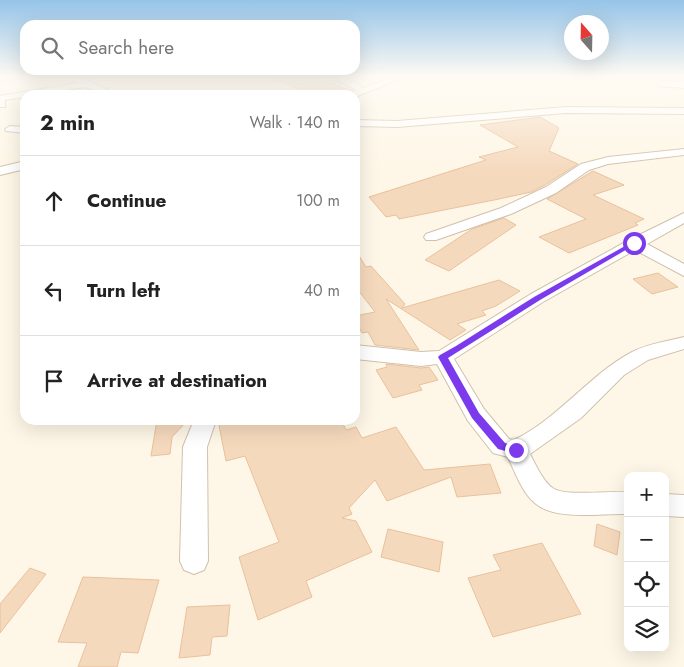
<!DOCTYPE html>
<meta charset="utf-8">
<style>
body{margin:0;font-family:Jost,sans-serif;background:#f2f2f2;color:#222}
.controls{position:absolute;right:15px;bottom:15px;display:grid;overflow:hidden;border-radius:10px;box-shadow:0 5px 20px #0002}
.controls button{width:45px;height:45px;display:grid;place-items:center;padding:0;border:0;border-bottom:1px solid #e0e0e0;background:#fff;color:#222;font:25px sans-serif}
.compass{position:absolute;left:564px;top:15px;width:45px;height:45px;border-radius:50%;background:#fff;box-shadow:0 5px 20px #0002;rotate:340deg}
.stop{position:absolute;width:15px;height:15px;margin:-11px;border:4px solid #7c3aed;border-radius:50%;background:#fff}
.stop.end{background:#7c3aed;border-color:#fff;box-shadow:0 1px 5px #0008}
.list{margin:0;padding:0;list-style:none}
h2{display:flex;justify-content:space-between;align-items:center;height:65px;margin:0;padding:0 20px;font-size:21px}
h2 small{font-size:16px;font-weight:400;color:#767676}
.list li{display:grid;grid-template-columns:32px 1fr auto;gap:15px;align-items:center;box-sizing:border-box;height:90px;padding:0 20px;border-top:1px solid #e0e0e0}
.list b{display:block;font-size:19px;white-space:nowrap}
.list em{font-size:16px;font-style:normal;color:#767676}
.icon{flex:none;width:28px;height:28px;fill:none;stroke:currentColor;stroke-width:2;stroke-linecap:round;stroke-linejoin:round}
.map{position:relative;flex:none;width:684px;height:667px;overflow:hidden}
.search{position:absolute;background:#fff;box-shadow:0 5px 20px #0002;left:20px;top:20px;width:340px;height:55px;display:flex;align-items:center;gap:12px;box-sizing:border-box;padding:0 18px;border-radius:15px;color:#767676;font-size:19px}
.panel{position:absolute;background:#fff;box-shadow:0 5px 20px #0002;left:20px;top:90px;width:340px;height:335px;border-radius:15px}
.map>svg:first-child{display:block}
.building{fill:#f5d9bd;stroke:#e9c19c}
.lines{fill:none;stroke-linecap:round;stroke-linejoin:round}
.street-casing{stroke:#d1c0ac;stroke-width:2}
.street{fill:#fff;fill-rule:evenodd}
.route{fill:#7c3aed}
</style>
<div class="map">
<svg width="684" height="667" viewBox="0 0 684 667">
<rect width="100%" height="100%" fill="#fef7e7"/>
<path class="building" d="M315 77 351 91 345 95H314L272 78Z
M540 117 559 128 549 151 578 164 545 185 531 192 499 199 399 219 396 215 386 217 369 197 486 160 479 157 518 147 480 125Z
M593 171 624 185 593 195 644 219 635 223 638 225 569 253 539 237 586 219 547 199Z
M504 218 516 225 449 271 425 260 472 229Z
M355 249 366 267 371 266 405 304 402 308 499 280 520 291 496 306 482 311 486 315 457 324 466 330 450 340 386 299 419 350 375 345 368 332 362 333 355 320V316L375 312 355 286Z
M658 273 678 287 652 294 633 279Z
M386 364 421 368 429 367 438 380 419 385 422 390 393 398 376 370 387 367Z
M157 420H188L172 437 170 454 151 456Z
M218 420H341L346 430 356 427 362 438 396 427 424 470 490 464 501 493 457 497 451 477 387 501 375 480 349 508 352 514 342 518 356 521 372 552 306 581 312 597 258 620 239 557 279 542 245 456 226 461Z
M597 524 620 532 617 555 594 546Z
M388 529 443 542 439 572 381 557Z
M542 543 581 614 493 637 468 578 501 570 493 555Z
M30 568 46 574 0 633V604Z
M83 577 159 580 138 653 121 652 117 667H78L87 643 58 642Z
M230 605 227 636 212 637 210 655 179 658 187 607Z"/>
<g class="lines">
<defs>
<path id="street" d="M0 77H17L0 82Z
M72 77H81L118 95H104L85 87 36 95H25V97L5 100V107H0V96L78 83Z
M332 77H343L364 88 392 77H405L355 97V95H347L356 90Z
M662 81 684 82V88L659 86 658 84Z
M566 107 684 108V114L566 113 397 127 355 126V120L397 121Z
M10 126 25 127V133L6 131 5 129Z
M684 149V155L608 164 589 170 556 193 511 214 436 240H426L424 237 426 234 501 208 546 187 581 164 608 157Z
M25 161V169L0 175V167Z
M684 213V223L647 244 684 264V276L635 250 543 302 454 359 484 409 509 439 514 440C559 418 589 375 632 352 647 344 668 341 684 337V349L648 360 624 375 581 418 530 454C536 465 543 482 554 489 566 496 612 491 628 492V514C602 513 557 521 536 504 522 493 515 472 508 457L493 453 468 421 437 364 421 366 355 359V345L421 352 439 351 531 294 629 240Z
M194 420H216L207 447 208 561 204 570 194 574 184 570 180 561 183 447Z
M665 494 684 495V517L665 516Z"/>
</defs>
<use href="#street" class="street-casing"/>
<use href="#street" class="street"/>
</g>
<linearGradient id="sky" x2="0" y2="1"><stop stop-color="#95c4e8"/><stop offset="0.45" stop-color="#fffbf4"/><stop offset="1" stop-color="#fffbf4" stop-opacity="0"/></linearGradient>
<rect width="684" height="171" fill="url(#sky)"/>
<path class="route" d="M634 241 637 243 636 244 540 300 448 358 479 413 505 443 519 447 521 450 516 454 498 449 472 418 438 357 440 355 456 346 534 297Z"/>
</svg>
<div class="controls">
<button>+</button>
<button>−</button>
<button><svg class="icon" aria-label="locate" viewBox="0 0 24 24"><circle cx="12" cy="12" r="6"/><path d="M12 2v4M12 18v4M2 12h4M18 12h4"/></svg></button>
<button><svg class="icon" aria-label="layers" viewBox="0 0 24 24"><path d="M12 4l9 5-9 5-9-5zM3 14l9 5 9-5"/></svg></button>
</div>
<svg class="compass" viewBox="-18 -18 36 36"><path d="M0-13l5 13h-10z" fill="#e53935"/><path d="M0 13l5-13h-10z" fill="#767676"/></svg>
<div class="stop" style="left:634px;top:243px"></div>
<div class="stop end" style="left:516px;top:450px"></div>
<div class="search"><svg class="icon" aria-label="search" viewBox="0 0 24 24"><circle cx="10" cy="10" r="6"/><path d="M15 15l6 6"/></svg>Search here</div>
<section class="panel">
<h2>2 min<small>Walk · 140 m</small></h2>
<ul class="list">
<li><svg class="icon" aria-label="ahead" viewBox="0 0 24 24"><path d="M12 20V5M6 11l6-6 6 6"/></svg><div><b>Continue</b></div><em>100 m</em></li>
<li><svg class="icon" aria-label="left" viewBox="0 0 24 24"><path d="M17 20v-9H6M10 6l-5 5 5 5"/></svg><div><b>Turn left</b></div><em>40 m</em></li>
<li><svg class="icon" aria-label="arrive" viewBox="0 0 24 24"><path d="M6 21V4h12l-3 4 3 4H6"/></svg><div><b>Arrive at destination</b></div></li>
</ul>
</section>
</div>
